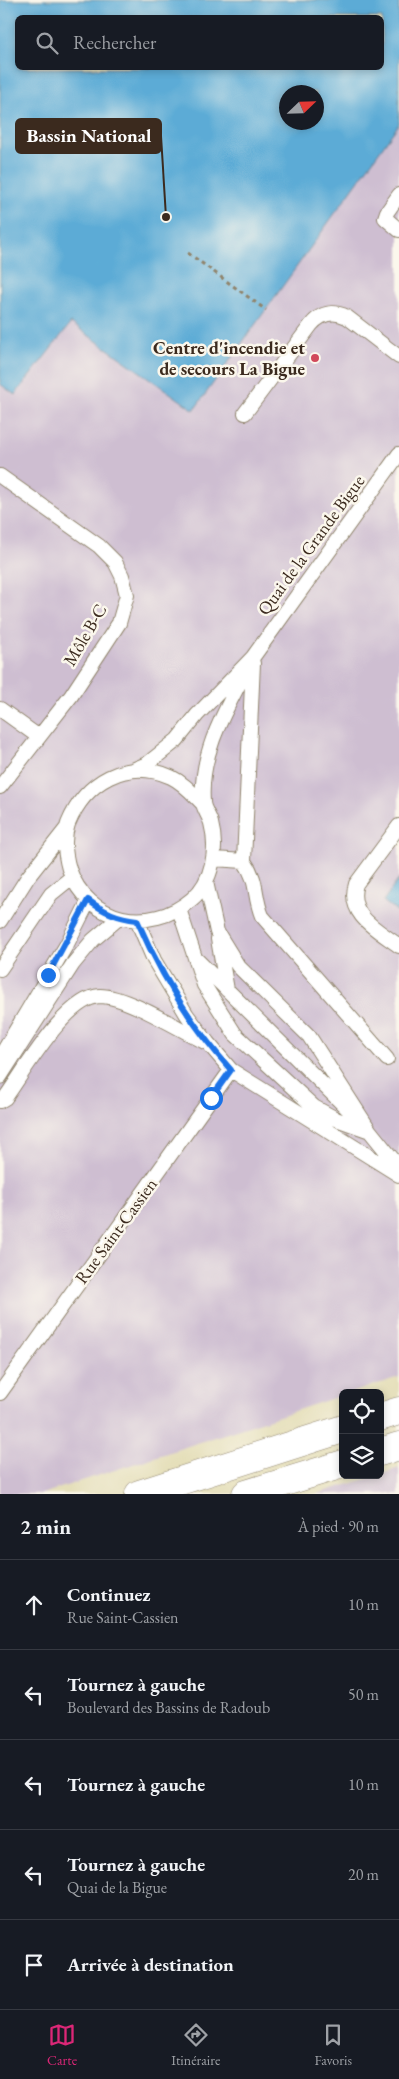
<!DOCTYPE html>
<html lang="fr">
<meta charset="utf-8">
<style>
body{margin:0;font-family:"EB Garamond",serif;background:#242831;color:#f1f3f6}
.controls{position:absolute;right:15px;bottom:15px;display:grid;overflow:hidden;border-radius:8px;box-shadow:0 2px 8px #0003}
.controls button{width:45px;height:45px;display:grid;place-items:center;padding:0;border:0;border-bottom:1px solid #363941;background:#171b24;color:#f1f3f6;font:25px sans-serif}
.compass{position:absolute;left:279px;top:85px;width:45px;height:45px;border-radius:50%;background:#171b24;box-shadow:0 2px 8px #0003;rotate:67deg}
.stop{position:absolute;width:15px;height:15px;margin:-11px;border:4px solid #1a73e8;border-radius:50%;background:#fff}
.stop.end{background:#1a73e8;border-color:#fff;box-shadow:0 1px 5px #0008}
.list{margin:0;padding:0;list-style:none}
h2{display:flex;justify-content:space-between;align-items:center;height:65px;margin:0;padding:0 20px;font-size:21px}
h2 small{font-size:16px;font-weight:400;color:#9ea1a6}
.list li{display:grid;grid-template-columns:32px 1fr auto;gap:15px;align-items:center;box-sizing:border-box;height:90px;padding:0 20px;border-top:1px solid #363941}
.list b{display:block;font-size:19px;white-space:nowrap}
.list p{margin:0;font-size:16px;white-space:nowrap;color:#9ea1a6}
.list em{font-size:16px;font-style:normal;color:#9ea1a6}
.icon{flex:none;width:28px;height:28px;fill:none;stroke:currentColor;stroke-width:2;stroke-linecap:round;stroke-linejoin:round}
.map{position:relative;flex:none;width:399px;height:1494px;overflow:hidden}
.search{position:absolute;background:#171b24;box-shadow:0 2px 8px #0003;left:15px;right:15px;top:15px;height:55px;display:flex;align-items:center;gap:12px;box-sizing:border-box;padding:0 18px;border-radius:8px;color:#9ea1a6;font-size:19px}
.sheet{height:515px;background:#171b24}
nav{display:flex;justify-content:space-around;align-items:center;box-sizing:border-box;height:70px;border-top:1px solid #363941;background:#171b24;font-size:14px;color:#9ea1a6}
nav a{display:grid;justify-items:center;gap:2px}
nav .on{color:#db2777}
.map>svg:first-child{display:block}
.industrial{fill:#cebed1}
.water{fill:#5cabd6;stroke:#4c6a7a;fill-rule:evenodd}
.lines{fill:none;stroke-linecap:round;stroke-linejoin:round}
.lane-casing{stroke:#90846c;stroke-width:16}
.secondary-casing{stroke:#90846c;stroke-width:29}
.path{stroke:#90846c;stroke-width:3;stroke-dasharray:4 4;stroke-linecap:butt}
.lane{stroke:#fff;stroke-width:14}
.secondary{stroke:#fff;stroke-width:28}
.route{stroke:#1a73e8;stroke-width:6}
.poi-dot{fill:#d1495b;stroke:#fbf7ec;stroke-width:2}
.labels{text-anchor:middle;stroke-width:5;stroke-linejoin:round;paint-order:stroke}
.poi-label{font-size:18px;font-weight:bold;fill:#3b2a1e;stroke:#fbf7ec;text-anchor:end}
.street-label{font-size:18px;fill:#3b2a1e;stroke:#fbf7ec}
.leader{fill:none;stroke:#3b2a1e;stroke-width:2}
.callout-dot{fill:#3b2a1e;stroke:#fbf7ec;stroke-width:2}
.callout{fill:#3b2a1e;stroke:#3b2a1e;stroke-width:2}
.callout-label{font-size:19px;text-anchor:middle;font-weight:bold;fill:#fff}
</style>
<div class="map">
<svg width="399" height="1494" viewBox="0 0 399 1494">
<rect width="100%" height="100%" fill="#fbf7ec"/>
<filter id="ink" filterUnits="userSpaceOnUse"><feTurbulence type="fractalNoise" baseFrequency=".02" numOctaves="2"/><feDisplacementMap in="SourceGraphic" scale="10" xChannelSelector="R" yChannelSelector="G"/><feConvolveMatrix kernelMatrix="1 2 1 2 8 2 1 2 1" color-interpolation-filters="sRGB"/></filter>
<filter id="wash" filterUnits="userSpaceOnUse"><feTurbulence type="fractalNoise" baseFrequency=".0096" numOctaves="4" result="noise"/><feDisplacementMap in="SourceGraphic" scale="20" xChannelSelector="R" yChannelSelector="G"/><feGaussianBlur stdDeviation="1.12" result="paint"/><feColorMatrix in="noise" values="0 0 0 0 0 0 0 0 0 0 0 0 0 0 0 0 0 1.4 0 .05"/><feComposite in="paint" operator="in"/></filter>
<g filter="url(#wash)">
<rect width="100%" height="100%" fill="#e5dfba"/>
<path class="industrial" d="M399 124V1377L350 1393H343V1395L42 1494H0V384L15 395 71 322 194 410Z
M399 1468V1494H316L380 1475Z"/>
<path class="water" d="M0 0H399V124L194 410 71 323 15 395 0 384ZM18 18H382V68H18ZM286 92H316V122H286Z
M399 879V913L383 901Z"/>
</g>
<g filter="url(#ink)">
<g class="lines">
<defs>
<path id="lane" d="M399 195 387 212 385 218 399 230
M245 413 311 325C321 313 333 310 347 317L399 357
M0 476 99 546 115 562 122 576 127 595 119 623 71 696 0 787
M253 663 244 861C259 882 253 894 262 916L387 1059
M0 709 39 737
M135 769 147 764 177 740 197 715 253 657 399 454
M203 804C193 794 184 783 171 777 126 757 85 782 68 824 63 838 65 855 69 869 88 923 150 935 192 899 213 881 218 849 211 823 209 815 203 809 203 802 199 749 230 703 253 657
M399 826 356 884C346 915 378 930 399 946
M214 859 244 861
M206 882 217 932 238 966 309 1036 370 1131
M179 909 204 985 235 1034 314 1107 336 1119 370 1131
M137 920 154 960 187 1015 208 1043 231 1070 399 1175
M0 921 28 877 66 829
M218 939 227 990
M197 960 370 1131 399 1167
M0 969 51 894 72 877
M0 1057 67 944 89 900
M0 1077 73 964 93 940 119 918
M0 1101 5 1098C24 1072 66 997 100 996 126 996 179 1029 205 1042
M0 1393 231 1070"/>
<path id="secondary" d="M380 1417 399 1411
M380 1452 399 1446
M139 1494 343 1429
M246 1494 343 1464"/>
</defs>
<use href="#lane" class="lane-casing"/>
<use href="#secondary" class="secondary-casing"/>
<path class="path" d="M188 253 266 310"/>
<use href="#lane" class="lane"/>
<use href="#secondary" class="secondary"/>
</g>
</g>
<g class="lines" filter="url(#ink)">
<path class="route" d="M48 975 88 900C104 912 118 918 137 920 161 976 191 1025 231 1070L211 1098"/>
</g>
<circle class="poi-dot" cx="315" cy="358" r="5"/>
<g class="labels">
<g class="poi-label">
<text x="305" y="354">Centre d'incendie et<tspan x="305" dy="21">de secours La Bigue</tspan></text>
</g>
<g class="street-label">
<text transform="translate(311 545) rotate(-54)" y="6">Quai de la Grande Bigue</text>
<text transform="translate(85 635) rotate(-60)" y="6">Môle B-C</text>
<text transform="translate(116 1231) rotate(-54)" y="6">Rue Saint-Cassien</text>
</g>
</g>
<path class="leader" d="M166 217L161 136"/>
<circle class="callout-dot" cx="166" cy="217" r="5"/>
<rect class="callout" x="16" y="119" width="145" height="34" rx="5"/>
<g class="callout-label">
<text x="89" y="142">Bassin National</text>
</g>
</svg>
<div class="controls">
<button><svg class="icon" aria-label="locate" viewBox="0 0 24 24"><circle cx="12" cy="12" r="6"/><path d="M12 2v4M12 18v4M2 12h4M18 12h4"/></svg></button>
<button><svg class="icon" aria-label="layers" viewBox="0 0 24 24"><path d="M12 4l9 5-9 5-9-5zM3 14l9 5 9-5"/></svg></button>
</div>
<svg class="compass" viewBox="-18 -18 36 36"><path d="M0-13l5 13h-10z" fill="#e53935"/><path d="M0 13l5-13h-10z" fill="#9ea1a6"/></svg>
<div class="stop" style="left:211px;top:1098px"></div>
<div class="stop end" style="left:48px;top:975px"></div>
<div class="search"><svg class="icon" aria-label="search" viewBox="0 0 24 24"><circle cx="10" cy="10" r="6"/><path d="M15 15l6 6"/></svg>Rechercher</div>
</div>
<section class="sheet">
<h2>2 min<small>À pied · 90 m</small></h2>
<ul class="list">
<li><svg class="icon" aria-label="ahead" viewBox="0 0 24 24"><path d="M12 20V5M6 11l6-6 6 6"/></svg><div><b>Continuez</b><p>Rue Saint-Cassien</p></div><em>10 m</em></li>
<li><svg class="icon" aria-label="left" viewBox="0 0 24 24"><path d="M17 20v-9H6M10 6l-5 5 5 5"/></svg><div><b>Tournez à gauche</b><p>Boulevard des Bassins de Radoub</p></div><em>50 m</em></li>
<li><svg class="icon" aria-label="left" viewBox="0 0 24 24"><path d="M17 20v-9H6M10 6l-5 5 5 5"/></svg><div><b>Tournez à gauche</b></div><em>10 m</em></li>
<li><svg class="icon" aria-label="left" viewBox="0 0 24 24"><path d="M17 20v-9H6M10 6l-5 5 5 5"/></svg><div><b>Tournez à gauche</b><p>Quai de la Bigue</p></div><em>20 m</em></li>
<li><svg class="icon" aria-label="arrive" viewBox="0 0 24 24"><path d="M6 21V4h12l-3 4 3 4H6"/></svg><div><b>Arrivée à destination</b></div></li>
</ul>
</section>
<nav>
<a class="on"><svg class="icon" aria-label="map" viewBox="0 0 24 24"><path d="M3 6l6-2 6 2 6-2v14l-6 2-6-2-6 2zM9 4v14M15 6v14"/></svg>Carte</a>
<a><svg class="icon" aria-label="directions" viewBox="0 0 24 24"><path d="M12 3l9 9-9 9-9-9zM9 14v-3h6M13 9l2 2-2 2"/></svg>Itinéraire</a>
<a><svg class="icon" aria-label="saved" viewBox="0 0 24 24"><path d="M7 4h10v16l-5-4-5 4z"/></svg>Favoris</a>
</nav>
